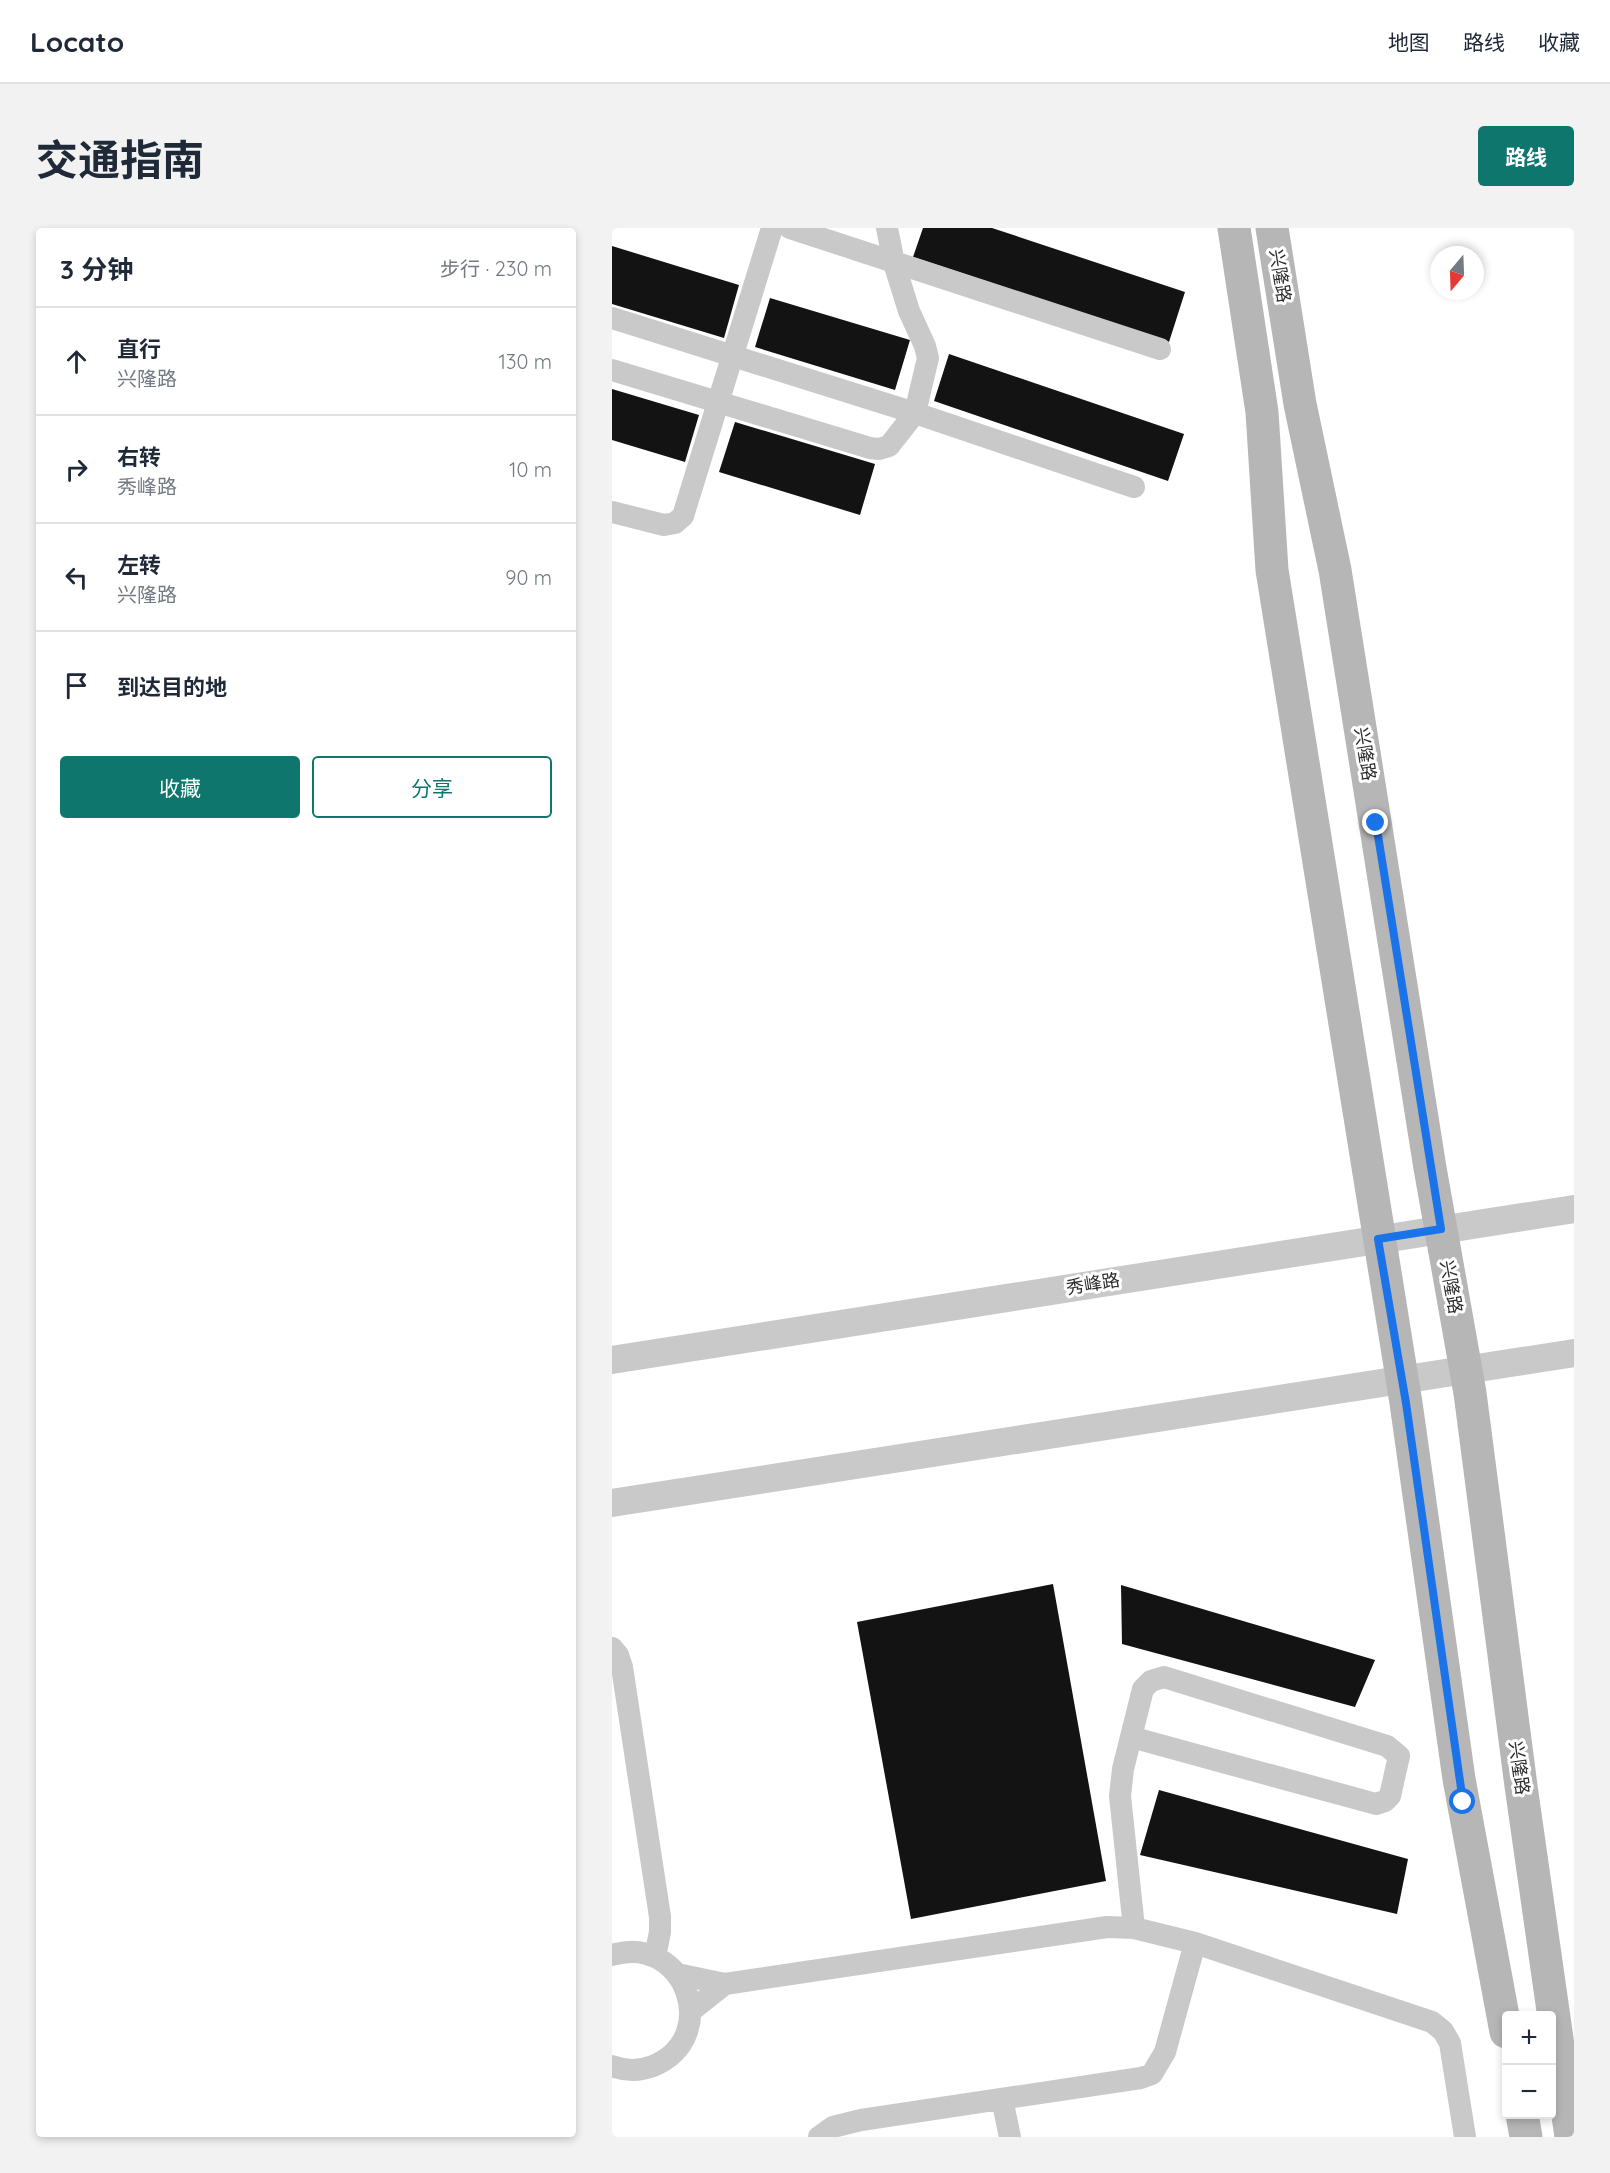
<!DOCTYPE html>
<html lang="zh">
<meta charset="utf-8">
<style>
body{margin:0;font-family:Quicksand,"Noto Sans SC",sans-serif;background:#f2f2f3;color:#1f2937}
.controls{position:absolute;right:18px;bottom:18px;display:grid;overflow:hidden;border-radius:6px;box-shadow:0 3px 9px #0003}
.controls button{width:54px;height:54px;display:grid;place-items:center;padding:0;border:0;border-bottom:2px solid #e0e1e3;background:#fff;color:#1f2937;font:30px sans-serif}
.compass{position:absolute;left:818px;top:18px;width:54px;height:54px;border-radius:50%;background:#fff;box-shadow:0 3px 9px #0003;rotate:199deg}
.stop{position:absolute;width:18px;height:18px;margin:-14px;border:4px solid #1a73e8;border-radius:50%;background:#fff}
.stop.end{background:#1a73e8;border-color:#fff;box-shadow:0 2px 6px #0008}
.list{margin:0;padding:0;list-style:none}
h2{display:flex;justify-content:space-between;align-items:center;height:78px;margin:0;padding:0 24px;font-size:26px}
h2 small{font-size:20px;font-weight:400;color:#747a83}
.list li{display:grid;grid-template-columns:39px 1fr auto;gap:18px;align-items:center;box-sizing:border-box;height:108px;padding:0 24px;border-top:2px solid #e0e1e3}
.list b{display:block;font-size:22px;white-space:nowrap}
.list p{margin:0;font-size:20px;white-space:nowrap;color:#747a83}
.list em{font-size:20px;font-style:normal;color:#747a83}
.actions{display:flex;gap:12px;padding:18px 24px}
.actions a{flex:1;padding:14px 0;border:2px solid #0f766e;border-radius:6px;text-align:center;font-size:21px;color:#0f766e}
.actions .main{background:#0f766e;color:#fff}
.icon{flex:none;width:33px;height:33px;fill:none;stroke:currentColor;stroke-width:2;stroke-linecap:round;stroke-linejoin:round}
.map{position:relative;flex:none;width:962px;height:1909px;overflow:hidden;border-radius:6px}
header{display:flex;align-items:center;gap:36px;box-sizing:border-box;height:84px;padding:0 30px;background:#fff;border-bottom:2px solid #e0e1e3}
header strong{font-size:28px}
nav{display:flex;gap:33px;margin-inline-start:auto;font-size:21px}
.intro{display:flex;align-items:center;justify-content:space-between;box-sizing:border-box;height:144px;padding:0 36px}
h1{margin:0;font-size:42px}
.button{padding:15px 27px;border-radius:6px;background:#0f766e;color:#fff;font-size:21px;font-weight:700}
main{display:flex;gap:36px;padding:0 36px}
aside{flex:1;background:#fff;border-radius:6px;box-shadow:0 3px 9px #0003}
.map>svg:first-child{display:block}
.building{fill:#131313}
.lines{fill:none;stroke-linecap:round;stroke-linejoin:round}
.minor{stroke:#c9c9c9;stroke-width:22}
.tertiary{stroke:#c9c9c9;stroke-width:28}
.secondary{stroke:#b6b6b6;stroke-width:33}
.route{stroke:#1a73e8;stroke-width:8}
.labels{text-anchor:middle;stroke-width:6;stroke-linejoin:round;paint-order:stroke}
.street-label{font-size:18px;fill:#2c2c2c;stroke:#fff}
</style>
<header>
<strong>Locato</strong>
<nav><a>地图</a><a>路线</a><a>收藏</a></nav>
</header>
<div class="intro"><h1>交通指南</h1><a class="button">路线</a></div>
<main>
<aside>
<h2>3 分钟<small>步行 · 230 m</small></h2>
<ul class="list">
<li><svg class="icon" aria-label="ahead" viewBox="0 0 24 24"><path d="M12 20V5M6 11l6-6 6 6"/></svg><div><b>直行</b><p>兴隆路</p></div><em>130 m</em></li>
<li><svg class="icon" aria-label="right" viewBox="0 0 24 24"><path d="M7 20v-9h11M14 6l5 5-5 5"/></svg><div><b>右转</b><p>秀峰路</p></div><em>10 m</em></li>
<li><svg class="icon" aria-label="left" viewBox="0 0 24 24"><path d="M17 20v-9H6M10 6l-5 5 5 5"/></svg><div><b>左转</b><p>兴隆路</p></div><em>90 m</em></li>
<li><svg class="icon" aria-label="arrive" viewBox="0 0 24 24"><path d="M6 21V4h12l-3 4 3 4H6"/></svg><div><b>到达目的地</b></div></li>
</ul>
<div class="actions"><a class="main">收藏</a><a>分享</a></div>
</aside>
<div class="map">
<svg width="962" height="1909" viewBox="0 0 962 1909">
<rect width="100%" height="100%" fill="#fff"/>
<path class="building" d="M311 0H380L573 64 557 114 301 29Z
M0 18 127 57 112 110 0 76Z
M158 70 298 112 283 162 143 119Z
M337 126 572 206 556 253 322 173Z
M0 161 87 187 73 234 0 212Z
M123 194 263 236 248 287 107 244Z
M441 1356 494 1653 299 1691 245 1394Z
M509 1357 763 1432 743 1479 510 1416Z
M547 1562 796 1631 785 1686 528 1627Z"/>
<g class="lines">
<path class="minor" d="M178 0 548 121
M0 90 303 185 522 259
M0 142 258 220 267 221 277 218 303 185 316 130 313 118 297 83 282 35 275 0
M0 284 52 297 63 295 71 288 160 0
M0 1420 6 1427 10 1439 48 1689V1704L43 1729
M519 1509 764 1576 773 1573 778 1568 787 1528 775 1518 552 1449 539 1453 531 1461 511 1541 508 1568 522 1700
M0 1727C73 1705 111 1809 41 1838 28 1843 13 1843 0 1838
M65 1746 113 1756 79 1783
M113 1756 495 1699 522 1700 583 1715 820 1794 831 1803 838 1815 853 1909
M390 1871 398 1909
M207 1909 221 1899 249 1892 529 1850 540 1846 553 1824 583 1715"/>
<path class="tertiary" d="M0 1132 962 981
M0 1275 962 1125"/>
<path class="secondary" d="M622 0 650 184 660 342 794 1175 847 1551 894 1804
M660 0 688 176 723 342 818 940 858 1165 909 1558 959 1909
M910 1886 914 1909"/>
</g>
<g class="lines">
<path class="route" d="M764 595 829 1001 766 1011 794 1175 851 1574"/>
</g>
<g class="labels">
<g class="street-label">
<text transform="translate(668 48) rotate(81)" y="6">兴隆路</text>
<text transform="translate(753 526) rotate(81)" y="6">兴隆路</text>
<text transform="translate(481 1056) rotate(-9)" y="6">秀峰路</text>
<text transform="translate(839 1059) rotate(80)" y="6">兴隆路</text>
<text transform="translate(907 1540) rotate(82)" y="6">兴隆路</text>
</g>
</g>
</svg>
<div class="controls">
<button>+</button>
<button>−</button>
</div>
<svg class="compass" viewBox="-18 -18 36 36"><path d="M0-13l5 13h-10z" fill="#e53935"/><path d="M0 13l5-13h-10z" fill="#747a83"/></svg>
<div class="stop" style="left:851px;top:1574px"></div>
<div class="stop end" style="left:764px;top:595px"></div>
</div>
</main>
